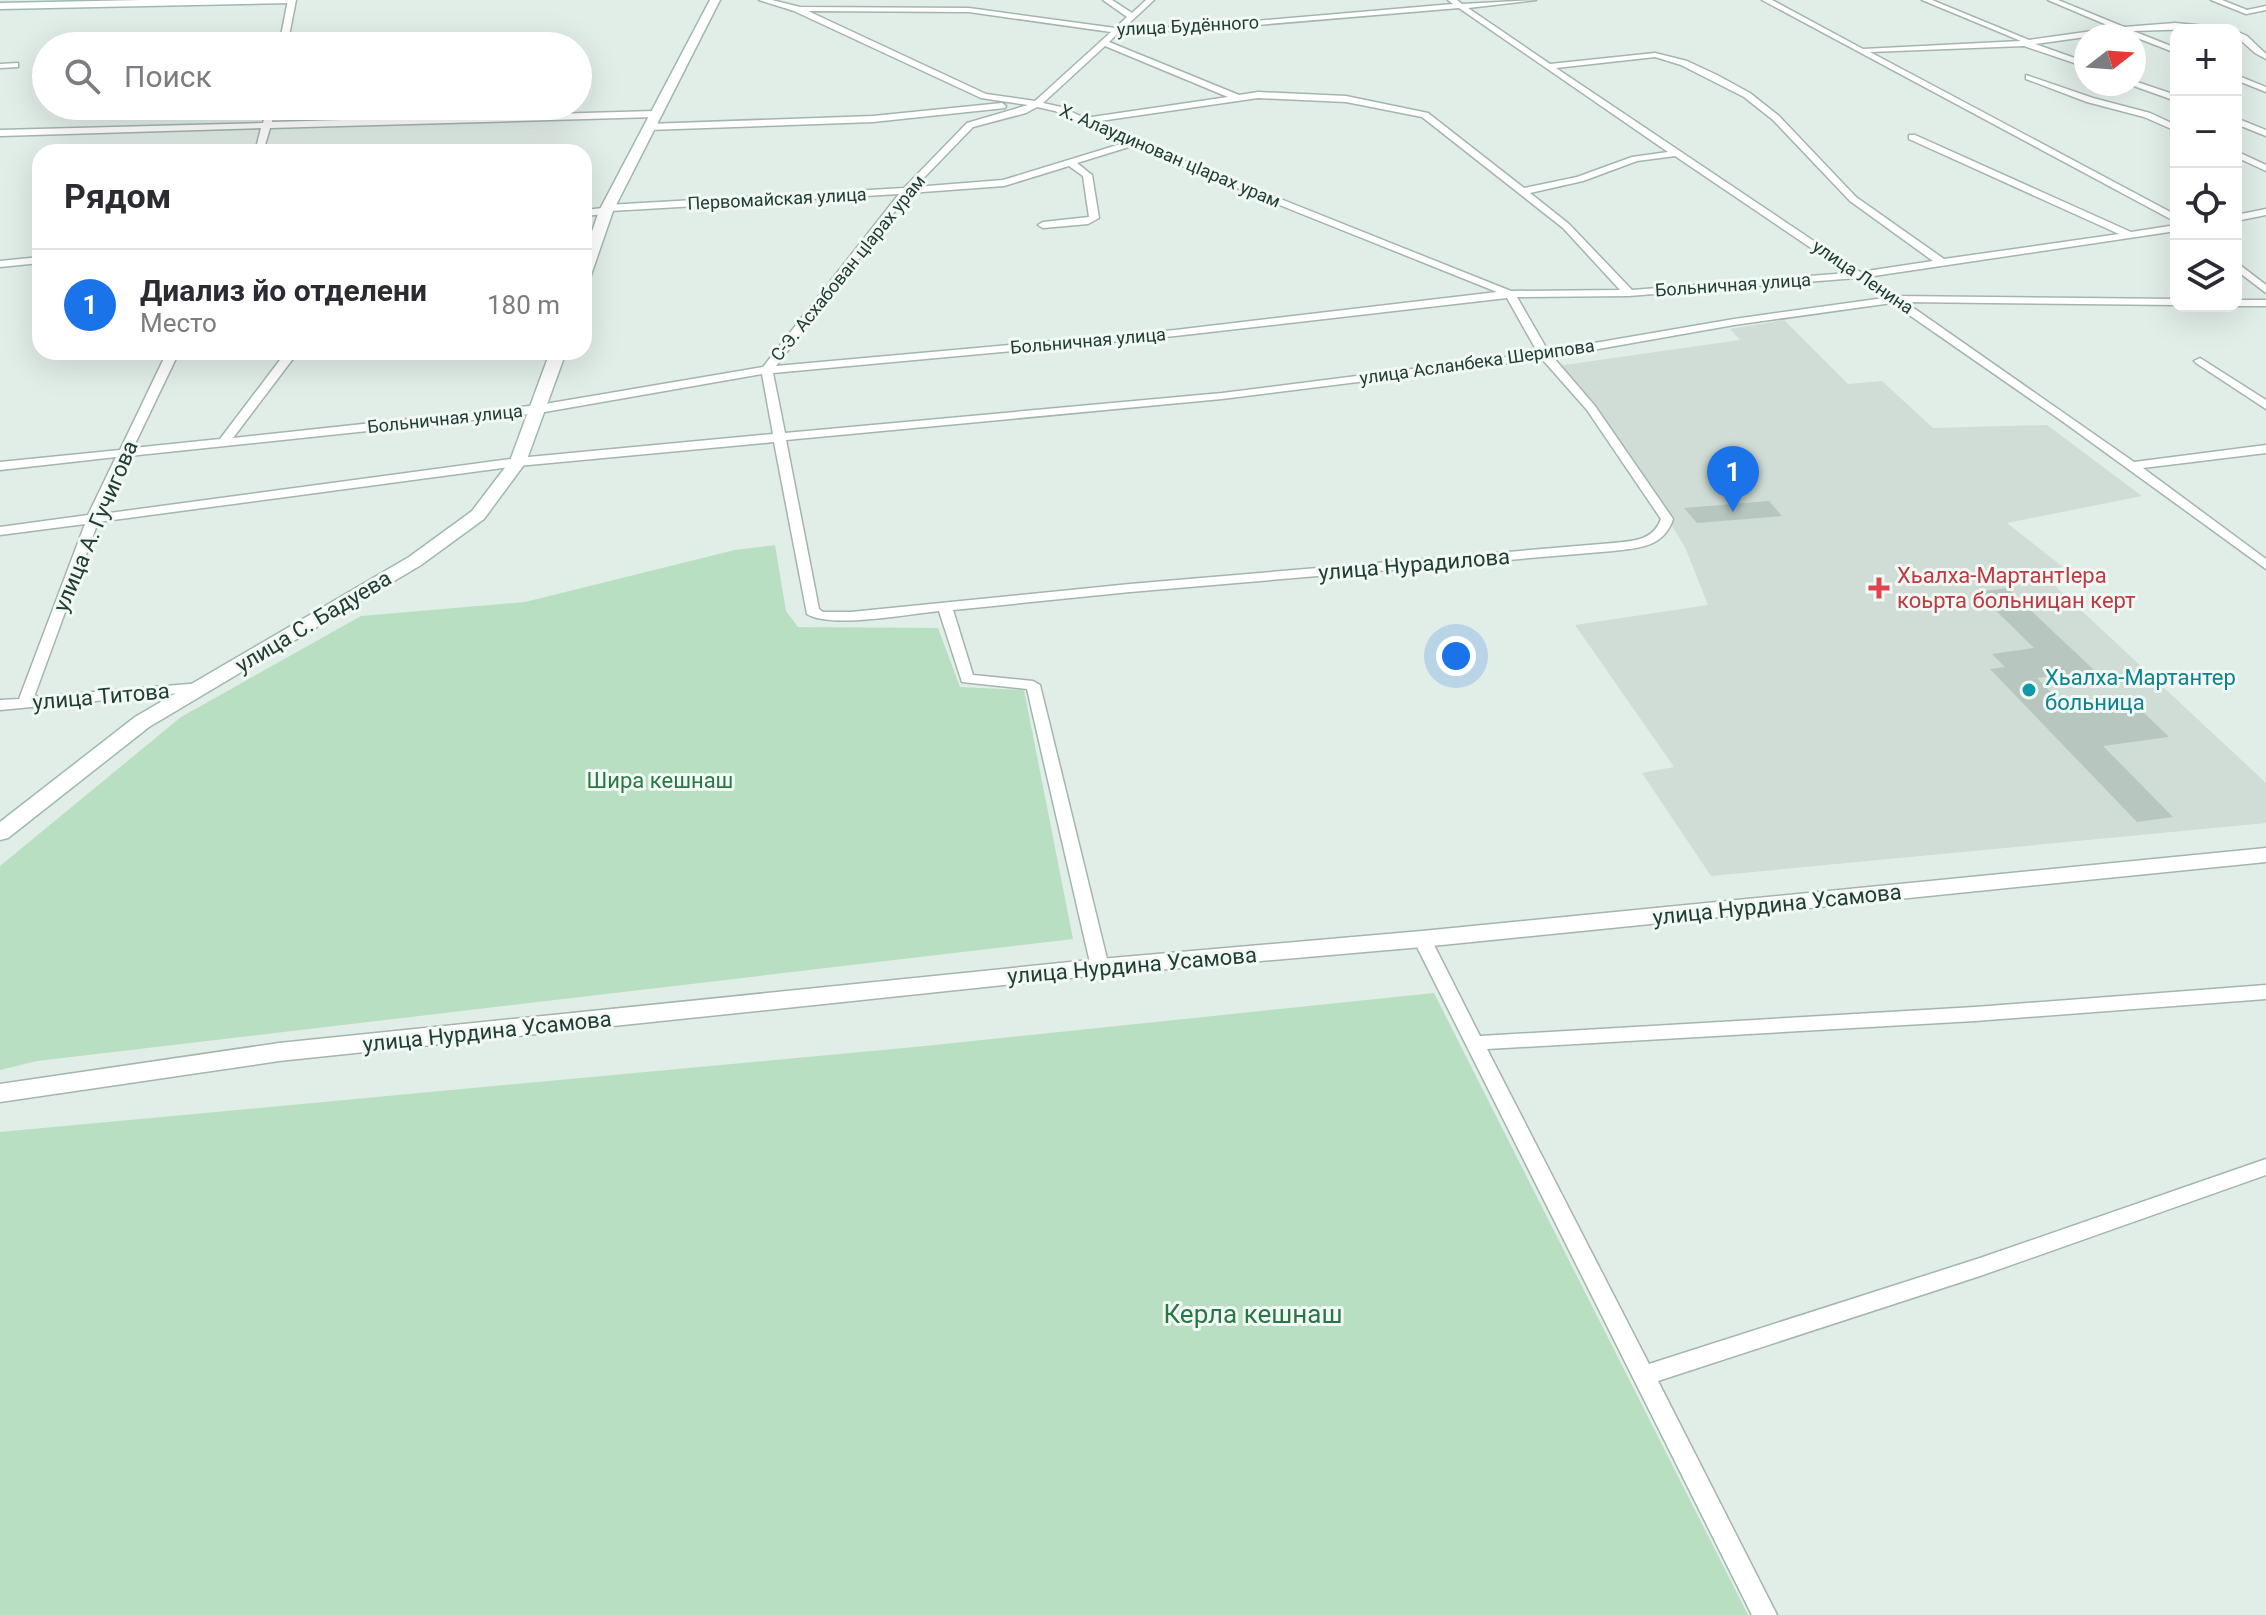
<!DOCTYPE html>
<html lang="ru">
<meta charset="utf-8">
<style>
body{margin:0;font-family:Roboto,sans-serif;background:#f2f2f3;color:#2b2b33}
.controls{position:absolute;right:24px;top:24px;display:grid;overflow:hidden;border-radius:16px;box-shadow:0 8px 32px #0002}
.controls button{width:72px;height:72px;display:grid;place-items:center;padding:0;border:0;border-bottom:2px solid #e1e1e2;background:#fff;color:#2b2b33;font:40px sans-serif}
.compass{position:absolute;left:2074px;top:24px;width:72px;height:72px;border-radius:50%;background:#fff;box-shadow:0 8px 32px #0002;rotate:73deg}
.you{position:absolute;left:1456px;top:656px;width:28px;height:28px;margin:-20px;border:6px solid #fff;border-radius:50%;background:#1a73e8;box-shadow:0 0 0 12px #1a73e833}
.badge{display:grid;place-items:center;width:52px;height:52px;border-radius:50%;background:#1a73e8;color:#fff;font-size:26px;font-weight:700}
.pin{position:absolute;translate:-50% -66px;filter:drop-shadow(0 2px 4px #0008)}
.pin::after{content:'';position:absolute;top:42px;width:28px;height:24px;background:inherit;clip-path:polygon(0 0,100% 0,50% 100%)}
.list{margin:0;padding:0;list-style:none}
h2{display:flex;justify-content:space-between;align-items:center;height:104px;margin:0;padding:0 32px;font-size:34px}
h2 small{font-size:26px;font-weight:400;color:#7c7c81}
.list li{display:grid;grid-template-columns:52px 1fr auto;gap:24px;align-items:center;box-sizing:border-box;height:112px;padding:0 32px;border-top:2px solid #e1e1e2}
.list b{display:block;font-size:30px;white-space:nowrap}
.list p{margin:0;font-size:26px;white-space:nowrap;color:#7c7c81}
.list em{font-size:26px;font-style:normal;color:#7c7c81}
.icon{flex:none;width:44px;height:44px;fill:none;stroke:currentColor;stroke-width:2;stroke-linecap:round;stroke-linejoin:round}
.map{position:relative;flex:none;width:2266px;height:1615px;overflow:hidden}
.search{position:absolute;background:#fff;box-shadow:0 8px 32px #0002;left:32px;top:32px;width:560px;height:88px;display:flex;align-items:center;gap:20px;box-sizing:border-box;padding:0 28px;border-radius:44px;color:#7c7c81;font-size:30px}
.panel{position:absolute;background:#fff;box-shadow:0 8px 32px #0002;left:32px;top:144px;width:560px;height:216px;border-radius:24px}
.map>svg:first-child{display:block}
.built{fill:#d0dcd6}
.green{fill:#b9dfc2}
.building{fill:#b7c7c0}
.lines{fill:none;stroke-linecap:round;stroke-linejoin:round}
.minor-casing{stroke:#a4b5ae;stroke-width:3}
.tertiary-casing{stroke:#a4b5ae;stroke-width:3}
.secondary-casing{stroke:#9fb9af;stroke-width:3}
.minor{fill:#fff;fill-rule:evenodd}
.tertiary{fill:#fff;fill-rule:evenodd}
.secondary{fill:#fff;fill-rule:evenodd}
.health-dot{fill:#e0444e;stroke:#f2f9f5;stroke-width:3}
.culture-dot{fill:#0f9aa8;stroke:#f2f9f5;stroke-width:3}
.labels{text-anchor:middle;stroke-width:6;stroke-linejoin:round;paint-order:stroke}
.far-street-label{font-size:18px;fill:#213e35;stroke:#f2f9f5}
.street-label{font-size:22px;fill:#213e35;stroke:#f2f9f5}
.health-label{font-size:22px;fill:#be3a42;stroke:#f2f9f5;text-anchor:start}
.culture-label{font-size:22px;fill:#0d838f;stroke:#f2f9f5;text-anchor:start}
.park-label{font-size:22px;fill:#297744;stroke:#f2f9f5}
.near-park-label{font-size:26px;fill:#297744;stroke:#f2f9f5}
</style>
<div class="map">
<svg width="2266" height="1615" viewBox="0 0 2266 1615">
<rect width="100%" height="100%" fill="#e1ede7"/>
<path class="built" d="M1784 320 1848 384 1882 381 1933 428 2047 425 2142 496 2007 523 2063 567 2038 570 2266 783V823L1711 876 1642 773 1674 767 1575 625 1708 605 1685 547 1650 490 1557 366 1740 340 1730 329Z"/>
<path class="green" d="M775 545 786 611 798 627 938 628 960 687 1024 690 1073 939 37 1061 0 1070V866L181 717 361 616 525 602 735 550Z
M1434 993 1748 1615H0V1132L925 1046Z"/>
<path class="building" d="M1769 501 1782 516 1697 523 1684 508Z
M2007 588 2095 671 2037 678 2071 713 2136 705 2169 737 2103 746 2173 817 2137 822 1990 669 2005 667 1992 654 2034 648 1977 592Z"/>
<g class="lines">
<defs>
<path id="minor" d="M288 0H296L287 46H279Z
M759 0H772L800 7 969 8 1115 28 1127 17 1103 0H1112L1132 13 1146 0H1154L1123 29 1197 26 1453 4 1448 0H1457L1462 4 1536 0 1468 8 1550 64 1655 53 1687 61 1717 75 1750 93 1779 116 1856 197 1944 259 2119 234 1909 139V135H1915L2131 232 2176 225V231L1867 277 1895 296 2176 299V305L1905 302 2134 462 2266 445V453L2143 468 2266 559V569L2062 421 1892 303 1734 325 1553 357 1595 406 1673 519C1664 547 1639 548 1613 551L1130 592 953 610 973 675 1033 681 1040 685 1109 967 1106 972H1094L1091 967 1027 689 962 682 939 611C909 614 831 629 807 614L774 442 518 466 98 522 34 697 201 683 208 687 201 691 0 710V700L19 699 85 524 0 535V527L88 515 116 457 0 470V462L120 450 167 352H179L133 448 220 439 286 352H298L233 438 539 405 763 367 899 194 611 211 606 214 584 216V210L603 208 607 205 904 188 967 123 1028 105 981 98 794 11ZM1459 8 1668 152 1632 157 1577 177 1524 188 1428 113 1346 96 1258 92 1239 95 1109 42 1118 33 1197 30ZM808 11 969 12 1111 32 1035 101 986 94ZM1105 46 1228 97 1085 118 1061 107 1043 103ZM1655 57 1681 65 1744 97 1773 120 1850 201 1933 261 1860 272 1556 68ZM1258 98 1346 102 1422 117 1563 228 1620 290 1511 291 1135 141 1093 122ZM1037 107 1055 111 1124 143 1003 180 915 187 973 127 1026 113ZM1132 146 1497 292 1175 330 776 366 909 193 1004 186 1069 166 1083 176 1089 217 1043 222 1038 225 1043 228 1088 224 1099 218 1092 175 1077 163ZM1675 156 1848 273 1632 290 1569 224 1530 193 1583 181 1637 161ZM1856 278 1884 298 1734 319 1548 351 1517 297 1629 296ZM1507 298 1538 353 1222 393 785 433 773 373 1175 336ZM1542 359 1587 410 1661 519C1653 541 1633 541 1613 543L1130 584 851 612H823L819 609 786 440 1222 399ZM762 374 773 434 518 458 102 514 129 456 539 413Z
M1762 0H1772L1863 49 2021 41 1922 0H1932L2029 40 2114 28 2048 0H2058L2124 27 2175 23 2227 28 2133 31 2176 48V53L2122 32 2035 44 2086 62V67L2024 46 1870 52 2176 215V222Z
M2211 0H2222L2247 10 2266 6V10L2246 14Z
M2236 31 2247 36 2266 54V59L2255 53 2236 36Z
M18 63V67L0 68V64Z
M2026 75 2093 98 2150 113 2176 125V131L2144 117 2087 102 2026 79Z
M2236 75 2266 87V92L2236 80Z
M2134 81 2176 95V101L2131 85Z
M1002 103 1006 106 1005 108 873 122 648 130 644 127 648 124 873 116Z
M268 106H276L272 122 654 111 658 114 654 117 270 128 263 152H255L261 128 0 136V130L263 123Z
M2236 118 2266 130V136L2236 124Z
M2236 151 2266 165V171L2236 157Z
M2266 209V215L2236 221V215Z
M40 257V263L0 267V261Z
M2236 262 2266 285V293L2236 270Z
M2236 300H2266V306H2236Z
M2200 358 2266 400V409L2196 363 2194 361Z
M1422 933 1428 935 1431 939 1480 1036 1975 1007 2266 985V999L1975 1021 1487 1049 1649 1364 1980 1258 2266 1159V1175L1980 1276 1658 1381 1777 1615H1752L1413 939 1416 935Z"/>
<path id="tertiary" d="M2266 848V862L1422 947 1100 975 279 1061 0 1102V1084L279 1043 1100 959 1422 931Z"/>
<path id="secondary" d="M142 0H295L290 3 0 9V3Z
M710 0H720L613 211 591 275 584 279V255L599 211Z
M550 352H566L526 462 484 519 421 565 149 727 8 838 0 840V822L135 717 409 557 472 511 510 461Z"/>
</defs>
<use href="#minor" class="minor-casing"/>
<use href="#tertiary" class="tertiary-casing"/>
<use href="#secondary" class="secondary-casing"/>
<use href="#minor" class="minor"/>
<use href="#tertiary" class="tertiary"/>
<use href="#secondary" class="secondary"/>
</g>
<path class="health-dot" d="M1875 576h8v8h8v8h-8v8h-8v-8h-8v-8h8z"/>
<circle class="culture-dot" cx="2029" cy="690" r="8"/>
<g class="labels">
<g class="far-street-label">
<text transform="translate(1188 26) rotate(-3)" y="6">улица Будённого</text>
<text transform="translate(1170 156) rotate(23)" y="6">Х. Алаудинован цIарах урам</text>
<text transform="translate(777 199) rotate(-3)" y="6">Первомайская улица</text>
<text transform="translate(848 268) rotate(-51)" y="6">С-Э. Асхабован цIарах урам</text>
<text transform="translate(1863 277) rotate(34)" y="6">улица Ленина</text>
<text transform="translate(1733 285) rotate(-4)" y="6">Больничная улица</text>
<text transform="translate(1088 341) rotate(-5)" y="6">Больничная улица</text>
<text transform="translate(1477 362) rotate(-8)" y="6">улица Асланбека Шерипова</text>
<text transform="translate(445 419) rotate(-6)" y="6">Больничная улица</text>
</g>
<g class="street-label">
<text transform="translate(95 526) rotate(-67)" y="8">улица А. Гучигова</text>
<text transform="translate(1414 564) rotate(-5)" y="8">улица Нурадилова</text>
<text transform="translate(313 621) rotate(-31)" y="8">улица С. Бадуева</text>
<text transform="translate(101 696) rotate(-5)" y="8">улица Титова</text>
<text transform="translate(1777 904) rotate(-6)" y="8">улица Нурдина Усамова</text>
<text transform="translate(1132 965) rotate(-5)" y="8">улица Нурдина Усамова</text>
<text transform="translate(487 1031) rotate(-6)" y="8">улица Нурдина Усамова</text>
</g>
<g class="health-label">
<text x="1897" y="583">Хьалха-МартантIера<tspan x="1897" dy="25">коьрта больницан керт</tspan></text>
</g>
<g class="culture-label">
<text x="2045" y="685">Хьалха-Мартантер<tspan x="2045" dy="25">больница</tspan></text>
</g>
<g class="park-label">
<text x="660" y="788">Шира кешнаш</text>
</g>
<g class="near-park-label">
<text x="1253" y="1323">Керла кешнаш</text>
</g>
</g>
</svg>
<div class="controls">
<button>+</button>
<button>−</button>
<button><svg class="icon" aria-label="locate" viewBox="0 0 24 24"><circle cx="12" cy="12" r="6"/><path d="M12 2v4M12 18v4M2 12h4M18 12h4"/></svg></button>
<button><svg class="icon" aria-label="layers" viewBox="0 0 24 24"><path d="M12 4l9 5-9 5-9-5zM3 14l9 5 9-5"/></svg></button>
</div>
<svg class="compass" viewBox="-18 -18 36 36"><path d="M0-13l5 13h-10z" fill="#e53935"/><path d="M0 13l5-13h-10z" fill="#7c7c81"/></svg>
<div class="you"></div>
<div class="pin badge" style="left:1733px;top:512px">1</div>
<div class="search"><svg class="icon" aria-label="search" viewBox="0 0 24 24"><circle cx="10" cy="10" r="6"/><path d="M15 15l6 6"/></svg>Поиск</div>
<section class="panel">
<h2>Рядом<small></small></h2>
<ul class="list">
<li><span class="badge">1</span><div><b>Диализ йо отделени</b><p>Место</p></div><em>180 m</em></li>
</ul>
</section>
</div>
